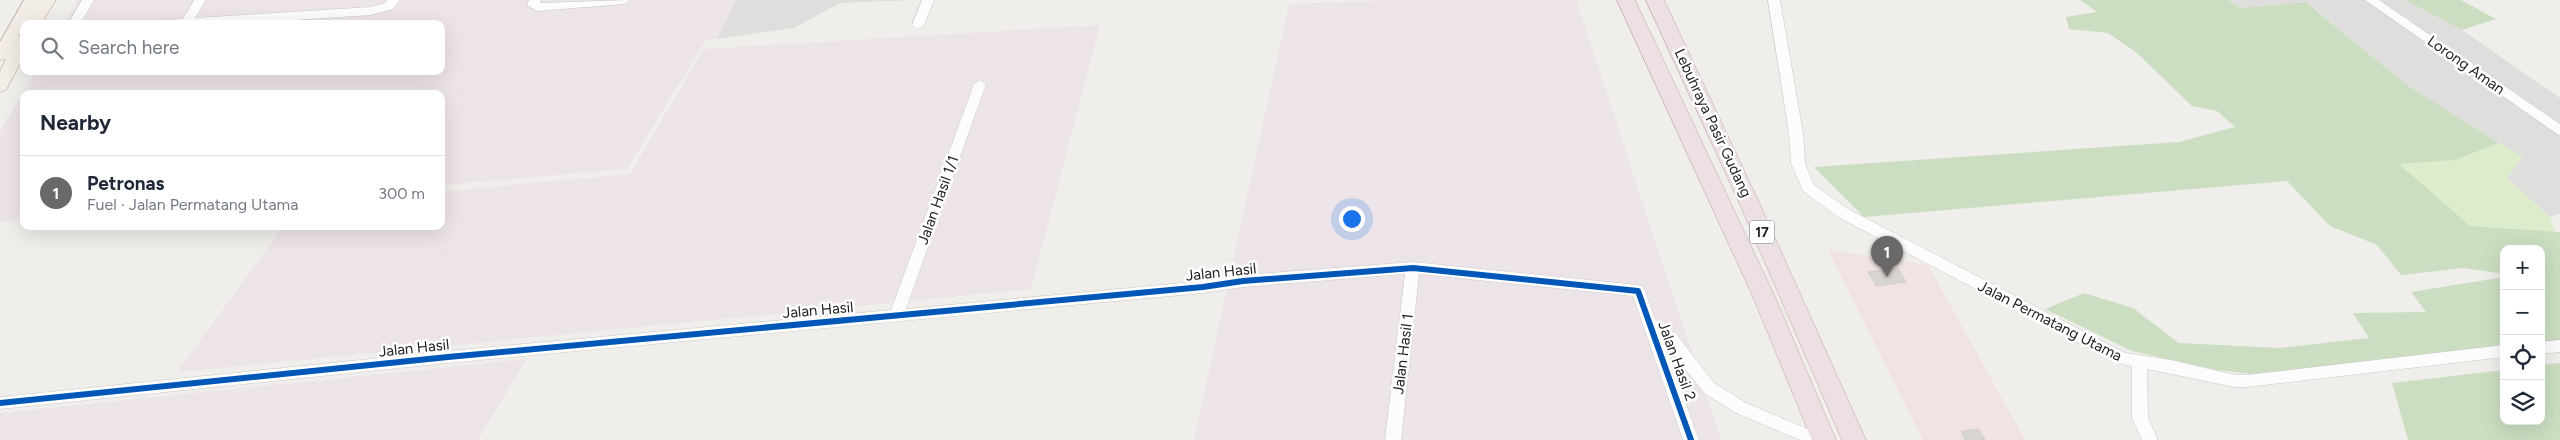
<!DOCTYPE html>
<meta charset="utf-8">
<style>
body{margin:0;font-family:Figtree,sans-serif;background:#f2f2f3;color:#1f2937}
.controls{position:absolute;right:15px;bottom:15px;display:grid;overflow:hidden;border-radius:10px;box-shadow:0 5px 20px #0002}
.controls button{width:45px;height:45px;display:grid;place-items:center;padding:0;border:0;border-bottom:1px solid #e0e1e3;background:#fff;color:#1f2937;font:25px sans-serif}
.you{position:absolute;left:1351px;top:218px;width:18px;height:18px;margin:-12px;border:4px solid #fff;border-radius:50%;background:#1a73e8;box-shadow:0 0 0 8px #1a73e833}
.badge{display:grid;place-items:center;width:32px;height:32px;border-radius:50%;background:#6a6968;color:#fff;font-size:16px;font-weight:700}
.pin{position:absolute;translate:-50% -41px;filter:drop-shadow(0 1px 2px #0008)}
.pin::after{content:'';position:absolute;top:26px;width:18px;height:15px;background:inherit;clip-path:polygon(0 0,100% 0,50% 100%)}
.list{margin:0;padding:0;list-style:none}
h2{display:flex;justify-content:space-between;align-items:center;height:65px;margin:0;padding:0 20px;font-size:21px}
h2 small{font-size:16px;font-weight:400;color:#747a83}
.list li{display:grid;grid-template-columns:32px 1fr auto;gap:15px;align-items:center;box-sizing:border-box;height:75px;padding:0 20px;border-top:1px solid #e0e1e3}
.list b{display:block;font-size:19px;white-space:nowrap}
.list p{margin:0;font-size:16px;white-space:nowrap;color:#747a83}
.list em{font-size:16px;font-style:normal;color:#747a83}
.icon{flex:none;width:28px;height:28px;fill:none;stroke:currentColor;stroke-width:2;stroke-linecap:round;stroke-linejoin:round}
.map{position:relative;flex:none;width:2560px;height:440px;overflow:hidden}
.search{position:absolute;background:#fff;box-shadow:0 5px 20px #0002;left:20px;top:20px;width:425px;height:55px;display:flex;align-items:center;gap:12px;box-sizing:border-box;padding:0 18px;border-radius:10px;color:#747a83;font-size:19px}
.panel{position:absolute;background:#fff;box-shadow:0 5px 20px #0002;left:20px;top:90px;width:425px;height:140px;border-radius:10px}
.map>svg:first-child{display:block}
.residential{fill:#dfdedc}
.commercial{fill:#f1e3e1}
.industrial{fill:#ede4e9}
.grass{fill:#ddeccb}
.forest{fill:#cbdec1}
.building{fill:#d7d4d2;stroke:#d3d0cc}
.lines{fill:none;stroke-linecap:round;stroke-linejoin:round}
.minor-casing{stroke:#c9c8c7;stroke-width:1}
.major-casing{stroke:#a79c86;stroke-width:1}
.highway-casing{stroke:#c5a2ac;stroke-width:1}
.minor{fill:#fdfcfc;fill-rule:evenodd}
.major{fill:#f3ede7;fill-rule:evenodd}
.highway{fill:#ece0e2;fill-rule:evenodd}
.cycleway-casing{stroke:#fff;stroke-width:9}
.cycleway{stroke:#0057b8;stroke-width:6}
.labels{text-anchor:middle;stroke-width:5;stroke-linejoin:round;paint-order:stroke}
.shield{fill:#fff;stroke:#646464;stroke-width:1}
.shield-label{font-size:14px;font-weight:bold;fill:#222}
.street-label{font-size:15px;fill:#222;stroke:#fff}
</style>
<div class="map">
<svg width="2560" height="440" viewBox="0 0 2560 440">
<rect width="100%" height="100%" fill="#f0eeeb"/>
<path class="residential" d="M736 0H913L840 3 794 28 717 39Z
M2228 0H2405L2462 30 2560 98V214L2550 217 2507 178 2522 157 2407 85 2307 2 2241 8Z"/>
<path class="commercial" d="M1828 250 1928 265 2025 440H1923Z"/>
<path class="industrial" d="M77 0H736L717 39 706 40 627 169 441 185V94H24V220L0 222V131L36 71H441V24H64Z
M1394 0H1576L1721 440H1194L1289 4Z
M1100 25 1031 289 177 372 284 226H441V192L630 174 704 49Z
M527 359 478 440H0V413Z"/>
<path class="grass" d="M2499 143 2523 157 2507 178 2550 217 2555 232 2470 226 2399 164 2455 160Z"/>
<path class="forest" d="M2080 0H2228L2241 8 2306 2 2407 85 2499 143 2455 160 2399 164 2470 226 2560 232V340L2541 342V249H2504V274L2464 268 2401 275 2377 245 2330 226 2287 181 1864 217 1814 167 2179 142 2235 127 2217 111 2192 106 2137 53 2108 33 2069 29 2066 17 2097 12Z
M2405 0H2461L2496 19 2462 30Z
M2504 277V346L2252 374 2217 370 2132 351 2045 309 2084 293 2133 308 2179 343 2280 348 2369 338 2353 313 2426 312 2411 292Z
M2560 363V440H2408L2392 383 2504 370V421H2541V365Z"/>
<path class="building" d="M1898 268 1906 282 1876 286 1868 272Z
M1979 429 1985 440H1965L1961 431Z"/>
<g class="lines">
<defs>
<path id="minor" d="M82 0H94L80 24H68Z
M194 0H206L195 18 371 7 385 3 387 0H400L393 9 371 15 234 24H159L165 20 183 19Z
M529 0H541L540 3 630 0 624 4 537 11 527 5Z
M922 0H934L924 25 918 29 912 25Z
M1768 0H1780L1803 133 1805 163 1813 184 1848 209 2125 353 2171 360 2235 375H2247L2504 345V357L2247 387H2235L2147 369 2148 418 2158 440H2142L2132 418V366L2118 363 1838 217 1803 191 1791 163 1789 133Z
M2365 0H2379L2560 124V136Z
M980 80 986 84 906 309 1203 281 1243 275 1413 262 1638 285 1643 287 1645 291 1655 319 1677 335 1714 383 1746 403 1822 435 1825 440H1800L1736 413 1704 393 1663 340 1699 440H1683L1633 296 1419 274 1401 440H1385L1405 274 1243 287 1203 293 448 363 0 409V397L448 351 891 310 974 84Z
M2560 340V352L2541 354V342Z"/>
<path id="major" d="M24 0H40L32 14 40 0H56L41 24H24L19 36 24 35V56L6 90 0 92V71L12 47 6 59 0 60V42Z"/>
<path id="highway" d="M1617 0H1635L1775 297 1836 440H1812L1753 297Z
M1646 0H1664L1757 198 1866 440H1842L1737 198Z"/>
</defs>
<use href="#minor" class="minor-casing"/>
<use href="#major" class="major-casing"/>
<use href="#highway" class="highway-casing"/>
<use href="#minor" class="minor"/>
<use href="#major" class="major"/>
<use href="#highway" class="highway"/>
<defs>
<path id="cycleway" d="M0 403 448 357 1203 287 1243 281 1413 268 1638 291 1691 440"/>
</defs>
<use href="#cycleway" class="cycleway-casing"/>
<use href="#cycleway" class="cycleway"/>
</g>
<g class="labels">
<rect class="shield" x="1749.5" y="220.5" width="25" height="23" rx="4"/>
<g class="shield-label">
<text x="1762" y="237">17</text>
</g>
<g class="street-label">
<text transform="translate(2466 65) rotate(35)" y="5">Lorong Aman</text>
<text transform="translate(1713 123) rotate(65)" y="5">Lebuhraya Pasir Gudang</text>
<text transform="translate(938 200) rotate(-70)" y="5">Jalan Hasil 1/1</text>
<text transform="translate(1221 272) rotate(-6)" y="5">Jalan Hasil</text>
<text transform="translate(818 310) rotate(-5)" y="5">Jalan Hasil</text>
<text transform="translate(2050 321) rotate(27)" y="5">Jalan Permatang Utama</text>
<text transform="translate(414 348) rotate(-6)" y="5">Jalan Hasil</text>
<text transform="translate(1403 354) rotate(-83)" y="5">Jalan Hasil 1</text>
<text transform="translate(1677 361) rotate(70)" y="5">Jalan Hasil 2</text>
</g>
</g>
</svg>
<div class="controls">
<button>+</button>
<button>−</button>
<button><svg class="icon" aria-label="locate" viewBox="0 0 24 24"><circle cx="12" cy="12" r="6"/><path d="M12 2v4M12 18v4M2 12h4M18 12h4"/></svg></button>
<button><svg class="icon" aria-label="layers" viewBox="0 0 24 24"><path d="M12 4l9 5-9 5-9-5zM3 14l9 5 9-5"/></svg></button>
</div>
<div class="you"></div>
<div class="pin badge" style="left:1887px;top:277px">1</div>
<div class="search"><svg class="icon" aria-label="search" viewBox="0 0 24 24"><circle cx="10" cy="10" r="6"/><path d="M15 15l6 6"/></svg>Search here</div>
<section class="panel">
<h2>Nearby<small></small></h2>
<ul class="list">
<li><span class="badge">1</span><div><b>Petronas</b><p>Fuel · Jalan Permatang Utama</p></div><em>300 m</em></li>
</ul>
</section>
</div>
